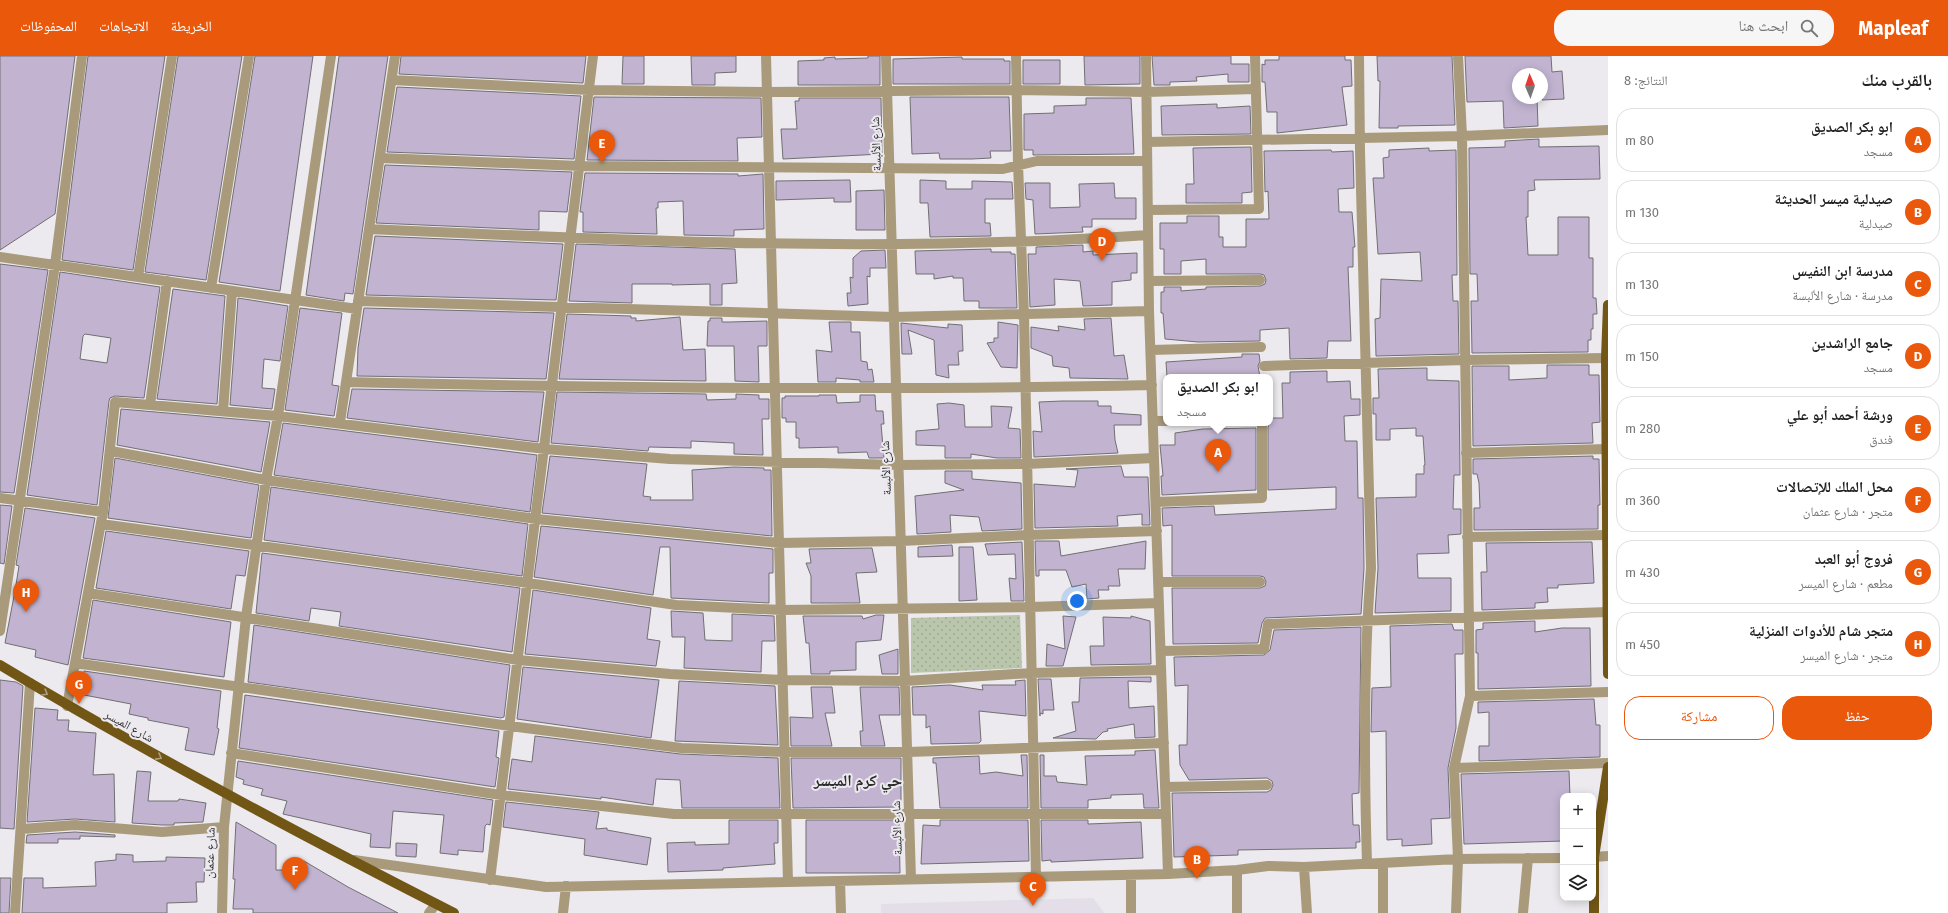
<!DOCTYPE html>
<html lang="ar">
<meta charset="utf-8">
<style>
body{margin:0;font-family:"Fira Sans","Noto Naskh Arabic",sans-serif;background:#f6f6f6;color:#222;direction:rtl}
.controls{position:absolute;right:12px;bottom:12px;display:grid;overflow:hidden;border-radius:8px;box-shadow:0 2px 10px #0003}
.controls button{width:36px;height:36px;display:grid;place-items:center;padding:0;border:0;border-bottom:1px solid #e0e0e0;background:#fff;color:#222;font:20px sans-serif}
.compass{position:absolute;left:1512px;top:12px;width:36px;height:36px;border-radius:50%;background:#fff;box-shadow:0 2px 10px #0003;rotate:358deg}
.you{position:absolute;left:1077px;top:545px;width:14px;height:14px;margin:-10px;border:3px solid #fff;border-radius:50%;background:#1a73e8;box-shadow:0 0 0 6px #1a73e833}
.badge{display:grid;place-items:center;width:26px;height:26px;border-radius:50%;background:#ea580c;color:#fff;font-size:13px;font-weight:700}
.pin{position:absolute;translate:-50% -33px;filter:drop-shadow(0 1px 2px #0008)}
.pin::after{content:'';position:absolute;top:21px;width:14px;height:12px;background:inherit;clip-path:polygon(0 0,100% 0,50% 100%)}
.popup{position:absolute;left:1163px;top:318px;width:110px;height:52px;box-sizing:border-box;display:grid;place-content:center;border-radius:8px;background:#fff;filter:drop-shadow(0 1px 3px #0005);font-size:13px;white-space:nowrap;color:#767676}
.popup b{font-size:15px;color:#222}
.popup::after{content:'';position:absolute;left:50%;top:100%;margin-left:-8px;border:8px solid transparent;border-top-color:#fff}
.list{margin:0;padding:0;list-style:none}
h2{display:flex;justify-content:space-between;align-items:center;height:52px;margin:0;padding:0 16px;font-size:17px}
h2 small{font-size:13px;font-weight:400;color:#767676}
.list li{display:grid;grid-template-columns:26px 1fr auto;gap:12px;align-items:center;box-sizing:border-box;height:64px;margin:0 8px 8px;padding:0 8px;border:1px solid #e0e0e0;border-radius:16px}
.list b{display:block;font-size:15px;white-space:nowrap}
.list p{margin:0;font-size:13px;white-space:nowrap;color:#767676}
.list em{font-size:13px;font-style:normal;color:#767676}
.actions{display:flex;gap:8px;padding:12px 16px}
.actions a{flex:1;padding:9px 0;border:1px solid #ea580c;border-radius:16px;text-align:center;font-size:14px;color:#ea580c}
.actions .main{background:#ea580c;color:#fff}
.icon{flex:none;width:22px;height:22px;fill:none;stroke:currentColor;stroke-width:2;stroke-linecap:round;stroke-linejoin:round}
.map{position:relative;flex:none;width:1608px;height:857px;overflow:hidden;direction:ltr}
header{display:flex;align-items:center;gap:24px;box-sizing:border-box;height:56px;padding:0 20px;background:#ea580c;color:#fff}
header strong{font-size:19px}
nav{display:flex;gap:22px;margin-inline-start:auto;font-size:14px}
.search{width:280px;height:36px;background:#f6f6f6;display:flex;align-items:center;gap:10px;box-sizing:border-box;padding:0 14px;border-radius:16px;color:#767676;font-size:15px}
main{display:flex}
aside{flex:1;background:#fff}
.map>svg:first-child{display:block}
.built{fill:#e3dee8}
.grass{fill:url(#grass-dots)}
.building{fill:#c2b4d1;stroke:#716f73;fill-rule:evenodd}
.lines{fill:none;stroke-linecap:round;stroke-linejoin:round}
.minor{stroke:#a99a7b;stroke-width:10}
.major{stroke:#715615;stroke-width:10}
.oneway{stroke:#aea082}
.labels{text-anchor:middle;stroke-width:4;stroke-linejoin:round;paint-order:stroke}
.street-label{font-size:12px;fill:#2c2c2d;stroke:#eceaee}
.district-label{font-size:16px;font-weight:bold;fill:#2c2c2d;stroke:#eceaee}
</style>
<header>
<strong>Mapleaf</strong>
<div class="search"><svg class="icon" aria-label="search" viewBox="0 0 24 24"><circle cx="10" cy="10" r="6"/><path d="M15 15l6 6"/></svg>ابحث هنا</div>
<nav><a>الخريطة</a><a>الاتجاهات</a><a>المحفوظات</a></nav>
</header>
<main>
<aside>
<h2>بالقرب منك<small>النتائج: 8</small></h2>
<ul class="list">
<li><span class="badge">A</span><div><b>ابو بكر الصديق</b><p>مسجد</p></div><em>80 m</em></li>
<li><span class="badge">B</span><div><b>صيدلية ميسر الحديثة</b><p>صيدلية</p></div><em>130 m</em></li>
<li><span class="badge">C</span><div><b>مدرسة ابن النفيس</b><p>مدرسة · شارع الألبسة</p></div><em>130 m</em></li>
<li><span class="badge">D</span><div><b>جامع الراشدين</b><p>مسجد</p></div><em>150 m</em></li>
<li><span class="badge">E</span><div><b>ورشة أحمد أبو علي</b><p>فندق</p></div><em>280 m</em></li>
<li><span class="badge">F</span><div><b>محل الملك للإتصالات</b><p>متجر · شارع عثمان</p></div><em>360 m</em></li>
<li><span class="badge">G</span><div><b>فروج أبو العبد</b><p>مطعم · شارع الميسر</p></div><em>430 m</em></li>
<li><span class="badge">H</span><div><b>متجر شام للأدوات المنزلية</b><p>متجر · شارع الميسر</p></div><em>450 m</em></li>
</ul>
<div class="actions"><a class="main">حفظ</a><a>مشاركة</a></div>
</aside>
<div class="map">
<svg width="1608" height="857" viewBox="0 0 1608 857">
<defs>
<pattern id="grass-dots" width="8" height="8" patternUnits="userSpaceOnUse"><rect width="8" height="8" fill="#b9c6ab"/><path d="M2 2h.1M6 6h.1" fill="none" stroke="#9faa93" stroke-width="1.8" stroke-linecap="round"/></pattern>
</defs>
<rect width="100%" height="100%" fill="#eceaee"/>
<path class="built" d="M1093 842 1104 857H881V848Z"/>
<path class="grass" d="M1020 559 1022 612 911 617V562Z"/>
<path class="building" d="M0 0H75L55 158 0 194Z
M88 0H165L133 214 62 204Z
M178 0H242L206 224 145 216Z
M255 0H313L280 235 219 226Z
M339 0H388L353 238 345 237 344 245 306 239Z
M401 0H586L583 27 399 18Z
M623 0H644V28H622Z
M691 0H736V16L715 17V29H692Z
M868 0H880V29H798V5L824 4V2L835 1V3L868 2Z
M1084 0H1140V28L1085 29Z
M1152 0H1231V8H1249V26H1228V18L1196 21 1197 25 1170 26V29H1154Z
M1279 0H1345V4H1351L1352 30 1342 31 1347 69 1277 77V56H1267L1265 26H1262V8L1265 9V4H1279Z
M1377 0H1452L1455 69 1398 70V72H1379L1380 25H1378Z
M1465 0H1551L1552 16 1562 15 1564 43 1542 44V18H1518V42H1537L1538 70 1504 72 1503 45 1467 46Z
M962 1V3H1004V5H1010V28H893V3Z
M1023 4H1060V28H1023Z
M397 31 581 40 574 103 387 96Z
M594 41 761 42 762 81 737 82 738 105 587 104Z
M910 41H1009L1011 95H990L991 102 972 103H940L939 97 912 98Z
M799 42H881L882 98 783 103 781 73H797L795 45H799Z
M1086 42H1131L1134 98 1033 99V94H1024V58L1054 57V50L1086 49Z
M1217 48V52L1250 50 1251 78 1162 79 1161 50Z
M1539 83V91L1599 90 1600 123 1534 124 1535 134 1528 135V161H1526L1528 199H1558V161H1589V202H1593V242H1596L1597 258H1593V273H1591V284H1588V296L1472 297 1471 245H1478L1477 218H1470L1469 92 1505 91V85Z
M1251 91 1252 136 1242 137V147H1186V128H1194L1193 92Z
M1429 92V95L1456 94 1457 219H1452L1453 245H1458L1459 298 1376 300 1375 263 1380 262 1381 223 1422 225 1420 196 1378 198 1373 122H1384L1383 102 1389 101V94Z
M1331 94 1332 96 1353 95 1354 132 1338 133 1339 156H1352L1355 191H1353V211H1348L1351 285H1328L1327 302 1290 303 1289 272 1260 274V285L1198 286 1165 283 1163 257H1161V236H1164V231H1181V235L1206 233V231L1260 230 1265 228 1266 224 1264 219 1260 218H1206V203L1181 205V218H1164V193H1160V167H1187V160H1219V181H1223V191H1246V163H1269L1268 135 1265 136 1264 95Z
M385 109 572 116 567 156 539 155V174L376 167Z
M585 117 738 118V120L763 118 764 173 734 174V180L684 179 683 145 658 146V152H656L657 178 583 176V156H580Z
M850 124 851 146H834V142L776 144V125Z
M920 124 946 125V133H972V125L1012 126 1013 143H985V167H990L991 180 930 181 928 147H920Z
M1025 127H1050V152L1080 151 1079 128 1114 127 1115 142H1136V163H1092V171H1082L1083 176 1035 178 1033 146V144L1026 143Z
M884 134 885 174H856V135Z
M375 180 563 188 556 244 366 239Z
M576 188 735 193 737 227 722 228V249H710V228L672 229V228H632V247L569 245Z
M1083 189V196L1093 195V199L1137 197V217H1131V224L1112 226V249L1083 250 1080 225 1054 223 1055 249 1030 251 1028 198H1036V191Z
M991 193V196H1011V198H1015L1017 252H979V245H964L963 222H953V220L934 223V218H916L915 195Z
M885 194 886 212H870V221L867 220 868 248 848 250 847 237H851L850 221 853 222V202L861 195Z
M0 208 48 214 14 437 0 436Z
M60 216 160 231 144 342 115 340 110 342 109 345 97 449 27 439ZM85 278 111 282 107 307 80 303 83 280Z
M173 233 225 240 217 348 157 343Z
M238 242 288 250 280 305 264 303 262 332 275 333 272 353 230 349Z
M300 252 342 257 332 329 339 330 334 360 285 354Z
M364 252 554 257 546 323 357 320 358 292Z
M567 258 631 260V262H636V265L680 261 683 294 705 293 706 325 559 323Z
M710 262H722V266H729L767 265V290H758L759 326 735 325 734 290H707L708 265H710Z
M1111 262 1114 300 1124 299 1128 323 1070 322 1069 312 1053 310 1052 300 1031 292V271L1059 275 1058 270 1085 274 1084 263Z
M829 266H851V276H860L861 305 867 306 868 314 872 313 874 326H860V324L836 322V326H818L816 294 832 296Z
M998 266 1018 269 1017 312 1001 311 987 287 994 286V282H998Z
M901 267 948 272V268L962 269 963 295H959L958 297 959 309H948L949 322 936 319 934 284 908 274 912 298H902Z
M1242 298H1259L1260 305 1258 310 1260 321H1167L1166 306 1242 301Z
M1547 309H1589V319H1599L1600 366 1592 367 1593 387 1473 390 1472 310H1509V324L1547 322Z
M1427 312V324L1459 325 1460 419H1454L1453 453H1461V478L1448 479 1449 497 1417 498 1418 522H1451V555L1375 557 1378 512 1376 442 1416 441V418H1424V409H1425L1423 380H1416V372L1390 373V384H1376V358H1373V342H1379L1378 313Z
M1327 315V326L1350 325 1351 343H1360V359L1344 360 1345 385H1357L1358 442H1363L1364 512 1361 558 1265 562 1262 567 1258 587 1173 588 1172 532H1260L1265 530 1266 526 1264 521 1260 520H1172V469L1163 470 1162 452 1214 450 1215 459 1336 453V431L1268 434V371L1270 362H1283L1282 327H1290V316Z
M352 333 544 336 538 386 347 362Z
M557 336 706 338 707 344 736 343V338L759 339V343H769V363H762L763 399 734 398V387L691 385V392L649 391 648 395 551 387Z
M819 339H836L837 347 860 346V339H875L876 355H883L884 368H881L884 402H869L867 396 838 397V391L799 392V382H796V366H786V362H782V342H785V340H819Z
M1062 345H1098V350H1111V357L1141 359V369H1114L1115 384 1118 397 1034 401 1033 375 1042 376 1039 346Z
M949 347 964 349 965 371H992L991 350 1012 351 1008 372 1020 373 1021 402H997L971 398V402H945V390L916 389V375L939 373 937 348Z
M121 353 270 366 261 416 117 389Z
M283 367 537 399 530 456 274 419Z
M1256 372V434L1162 439 1161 420H1163L1160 389H1175V377L1203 373Z
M550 400 647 408 643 440 651 441 650 444H693L692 414 734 411 764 412V414H771L772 480 542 457Z
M1593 400V403H1599L1600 449H1598V473L1474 474V452H1480L1479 427 1477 418H1473V403Z
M115 402 259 429 251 482 108 462Z
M1121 410 1124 421H1148L1150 469H1142V458L1117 460 1118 470 1035 472 1034 428 1075 431 1078 414 1066 413Z
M945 415H972V423L1021 427 1022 473 982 475 979 461 950 459 951 476 917 478 915 440 964 434 945 427Z
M271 431 528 468 522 520 264 484Z
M0 449 12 450 4 508 0 507Z
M25 452 95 462 68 609 35 601 36 594 5 587 15 535 19 510 16 509Z
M541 470 773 493V517H769V547L671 542 670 491H660L653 539 534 521Z
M106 475 249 495 245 520 236 519 231 553 96 532Z
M1035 485H1059L1061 500 1146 485 1145 513H1118L1120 530H1108L1109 534H1098L1099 542 1087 543 1086 528 1072 531 1066 514H1039V520H1036Z
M1022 486 1024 545H1011L1009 522 1016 523 1015 498 988 499 985 488Z
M1592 486 1594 527 1558 529V532H1547L1548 546 1535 547V552L1482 554 1481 516H1487L1486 487Z
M952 489 953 500 918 501V491Z
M959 491H973L977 544 959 545Z
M872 492 877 516 856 517 860 547H811V520L806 507H811L809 493Z
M262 497 520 532 512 596 339 570 341 556 311 552 309 565 256 557Z
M533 534 651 552 647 583 660 585 656 610 525 598Z
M93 544 231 566 224 621 83 602Z
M671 555 703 557 705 584 732 585V558L774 560 775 585H762L761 616 684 612 685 581H672Z
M876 559H884L881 584 856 586V614L830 615V618H811L809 587H806L803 560H862L863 563Z
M1063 560 1076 561 1063 610H1046L1047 588 1065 593Z
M1131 560 1150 565 1151 608 1091 609 1090 590H1104L1103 561 1131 562Z
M1535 565V576L1562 572H1590L1591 630 1478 633V597H1476V574L1483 573V567Z
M1452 568 1454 574H1463V598H1455L1456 672 1448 712 1450 762 1431 763 1432 788 1402 790V783L1387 784 1386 675 1371 676 1372 632 1391 631 1390 570Z
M254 569 510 609 504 661 501 662 248 626Z
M1361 571 1359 737 1352 738 1353 769H1359L1360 786H1356V792L1238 794V799L1174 801 1172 737 1267 736 1271 734 1273 729 1272 725 1267 722 1189 724 1180 709 1179 689H1187L1188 629 1175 630 1174 601 1264 599 1270 594 1274 574Z
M898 593V618H882L879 599Z
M523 611 659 624 651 682 517 663Z
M84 615 221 635 217 672 219 673 214 699 185 694 189 672 148 664V662L129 658 131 648 79 638Z
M1151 621V626L1128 625 1129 652 1154 650 1155 681 1135 682 1134 668 1107 673 1108 675 1103 676 1096 683 1053 682 1076 675 1072 646H1079L1080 622Z
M1038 623H1051L1054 654H1043V658L1040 657V660Z
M0 624 16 626 23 630 14 773 0 772Z
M1025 624 1026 660 979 655 981 685 979 687 931 688 930 670 926 672V659H913L912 631 950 629 983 634 982 629H1016L1015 625Z
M679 625 775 630 778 689 675 685Z
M811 631H832L835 657H825L832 690H791L790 661 813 662Z
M860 631H899L900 659H879L885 690H861L860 675H863Z
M245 639 499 675 496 701 499 702 495 731 239 692Z
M1594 643 1596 669H1600V701L1479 705V690H1489V656L1478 657V646Z
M35 652 58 654 57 664H69L68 675 96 677 93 719 114 718 115 766 75 763 27 766Z
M535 680 680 698 778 702 780 752H682L680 724 656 723 653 749 601 741V743L508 733 512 703 532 706Z
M1155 694 1159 752H1144L1143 738 1111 739V742L1088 744V752H1041L1040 699H1044V720H1056L1057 726 1087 729 1085 700 1135 699V695Z
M1021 699H1027L1028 752H940L936 707H933V702L979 700 980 718 996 716 1023 720Z
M791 702H901V751L793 752Z
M238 705 493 744 490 769 487 768 485 770 483 796 458 794V799L440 797 444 759 393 755 390 792 370 791 371 778 283 758 287 745 261 739 263 733 243 728 244 724 236 721Z
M137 715 151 716 148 745H178L179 743 206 747 203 766 174 767V769H162L132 767Z
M1569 715 1570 740H1563V785L1464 788 1461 718Z
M506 746 599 756 596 773 607 772V774L651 782 647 809 584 799 585 783 503 771Z
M729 764H778V787H774L775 808 723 812V814L668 816 667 787 695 786V789L729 788Z
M806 764H899L900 817H806Z
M940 764H1028L1029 805 921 808 923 769 940 770Z
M1041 764H1088V768L1141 766 1143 802 1051 806V804L1042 805Z
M236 766 276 789V814H304V805L348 831 398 857H253V853H233L235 823H233Z
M75 776 115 779V781L80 780V783H58V787H26L27 779Z
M396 787 417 788 416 801 396 800Z
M116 798 133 799V806L166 805V801L205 802 204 826H196L197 846 167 847V857H22L24 822H43V832L96 830 95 806 116 804Z
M0 822H11L9 857H0Z"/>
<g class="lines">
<path class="minor" d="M766 0 788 826
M886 0 911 823
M1016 0 1018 108 1024 259 1036 821
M1146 0 1149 255 1168 818
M1359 0 1360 95 1371 512C1363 610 1364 709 1367 807
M392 24 589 34 767 36 1017 34 1146 36 1256 33
M1147 86 1462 80 1608 74
M380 102 580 110 1003 113 1037 105H1147
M1148 154 1259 153 1255 0
M369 173C628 185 889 197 1148 179
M0 201 357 253
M138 221 172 0
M1149 225 1260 224
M211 232 249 0
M358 245 894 261 1149 255
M1151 294 1261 291
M1264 310 1465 304 1606 302
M346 326C615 332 883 335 1152 329
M150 349 167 225
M223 355 232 235
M1153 365H1166
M340 366 395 0
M111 395 266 424 536 463 779 487 901 485 1028 479 1157 475
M1466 397 1607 393
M0 442 103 456
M1157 446 1262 442V367
M101 468 528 527 676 549 781 554 1030 551 1159 547
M1467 481 1607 479
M1158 526H1260
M88 537 518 604 670 618 783 624 905 625 1031 617 1161 614
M0 575 55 209 82 0
M1161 595 1264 593 1268 568 1608 556
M75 607 510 670 681 692 784 696H908L1164 687
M1470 640 1608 636
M67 650 103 456 115 346 278 360 545 393 670 403 899 409 1027 408 1154 402
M231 697 501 739 674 758H1166
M1454 712 1608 707
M1165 731 1267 729
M22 773 75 769 162 776 224 771
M1593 801 1608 800
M354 804 546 831 1168 818 1237 814 1268 810 1304 811 1458 803 1563 802
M1383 807V857
M1304 811 1307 857
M1237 814V857
M1131 819V857
M490 824 593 0
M840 825 841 857
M15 857 30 627
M222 857 224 771 246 561 266 424 278 360 331 0
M429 857 436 848
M563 857 566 830
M1456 857 1458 803 1454 712 1470 640 1462 80 1458 0
M1523 857 1528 802"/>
<path class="major" d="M1608 249 1606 302 1608 618
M0 609C148 698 301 779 454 857
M1594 857V801L1608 711"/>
</g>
<defs><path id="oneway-chevron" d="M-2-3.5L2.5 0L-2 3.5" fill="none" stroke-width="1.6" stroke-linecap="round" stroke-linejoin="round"/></defs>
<g class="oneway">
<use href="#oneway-chevron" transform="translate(45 637) rotate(31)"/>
<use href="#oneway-chevron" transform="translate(159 701) rotate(29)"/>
</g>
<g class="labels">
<g class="street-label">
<text transform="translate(876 88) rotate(-92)" y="4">شارع الألبسة</text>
<text transform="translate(886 412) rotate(-92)" y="4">شارع الألبسة</text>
<text transform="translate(129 670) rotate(29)" y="4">شارع الميسر</text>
<text transform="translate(897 772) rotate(-92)" y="4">شارع الألبسة</text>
<text transform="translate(210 797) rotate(-88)" y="4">شارع عثمان</text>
</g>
<g class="district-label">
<text x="858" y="730">حي كرم الميسر</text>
</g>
</g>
</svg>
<div class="controls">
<button>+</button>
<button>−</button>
<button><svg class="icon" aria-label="layers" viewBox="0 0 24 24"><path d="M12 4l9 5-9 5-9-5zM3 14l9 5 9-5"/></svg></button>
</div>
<svg class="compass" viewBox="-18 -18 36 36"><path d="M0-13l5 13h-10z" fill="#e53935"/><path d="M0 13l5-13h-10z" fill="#767676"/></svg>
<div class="you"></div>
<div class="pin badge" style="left:1218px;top:416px">A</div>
<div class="popup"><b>ابو بكر الصديق</b>مسجد</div>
<div class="pin badge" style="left:1197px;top:823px">B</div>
<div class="pin badge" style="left:1033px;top:850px">C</div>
<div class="pin badge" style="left:1102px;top:205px">D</div>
<div class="pin badge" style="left:602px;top:107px">E</div>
<div class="pin badge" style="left:295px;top:834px">F</div>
<div class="pin badge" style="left:79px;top:648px">G</div>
<div class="pin badge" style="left:26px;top:556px">H</div>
</div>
</main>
